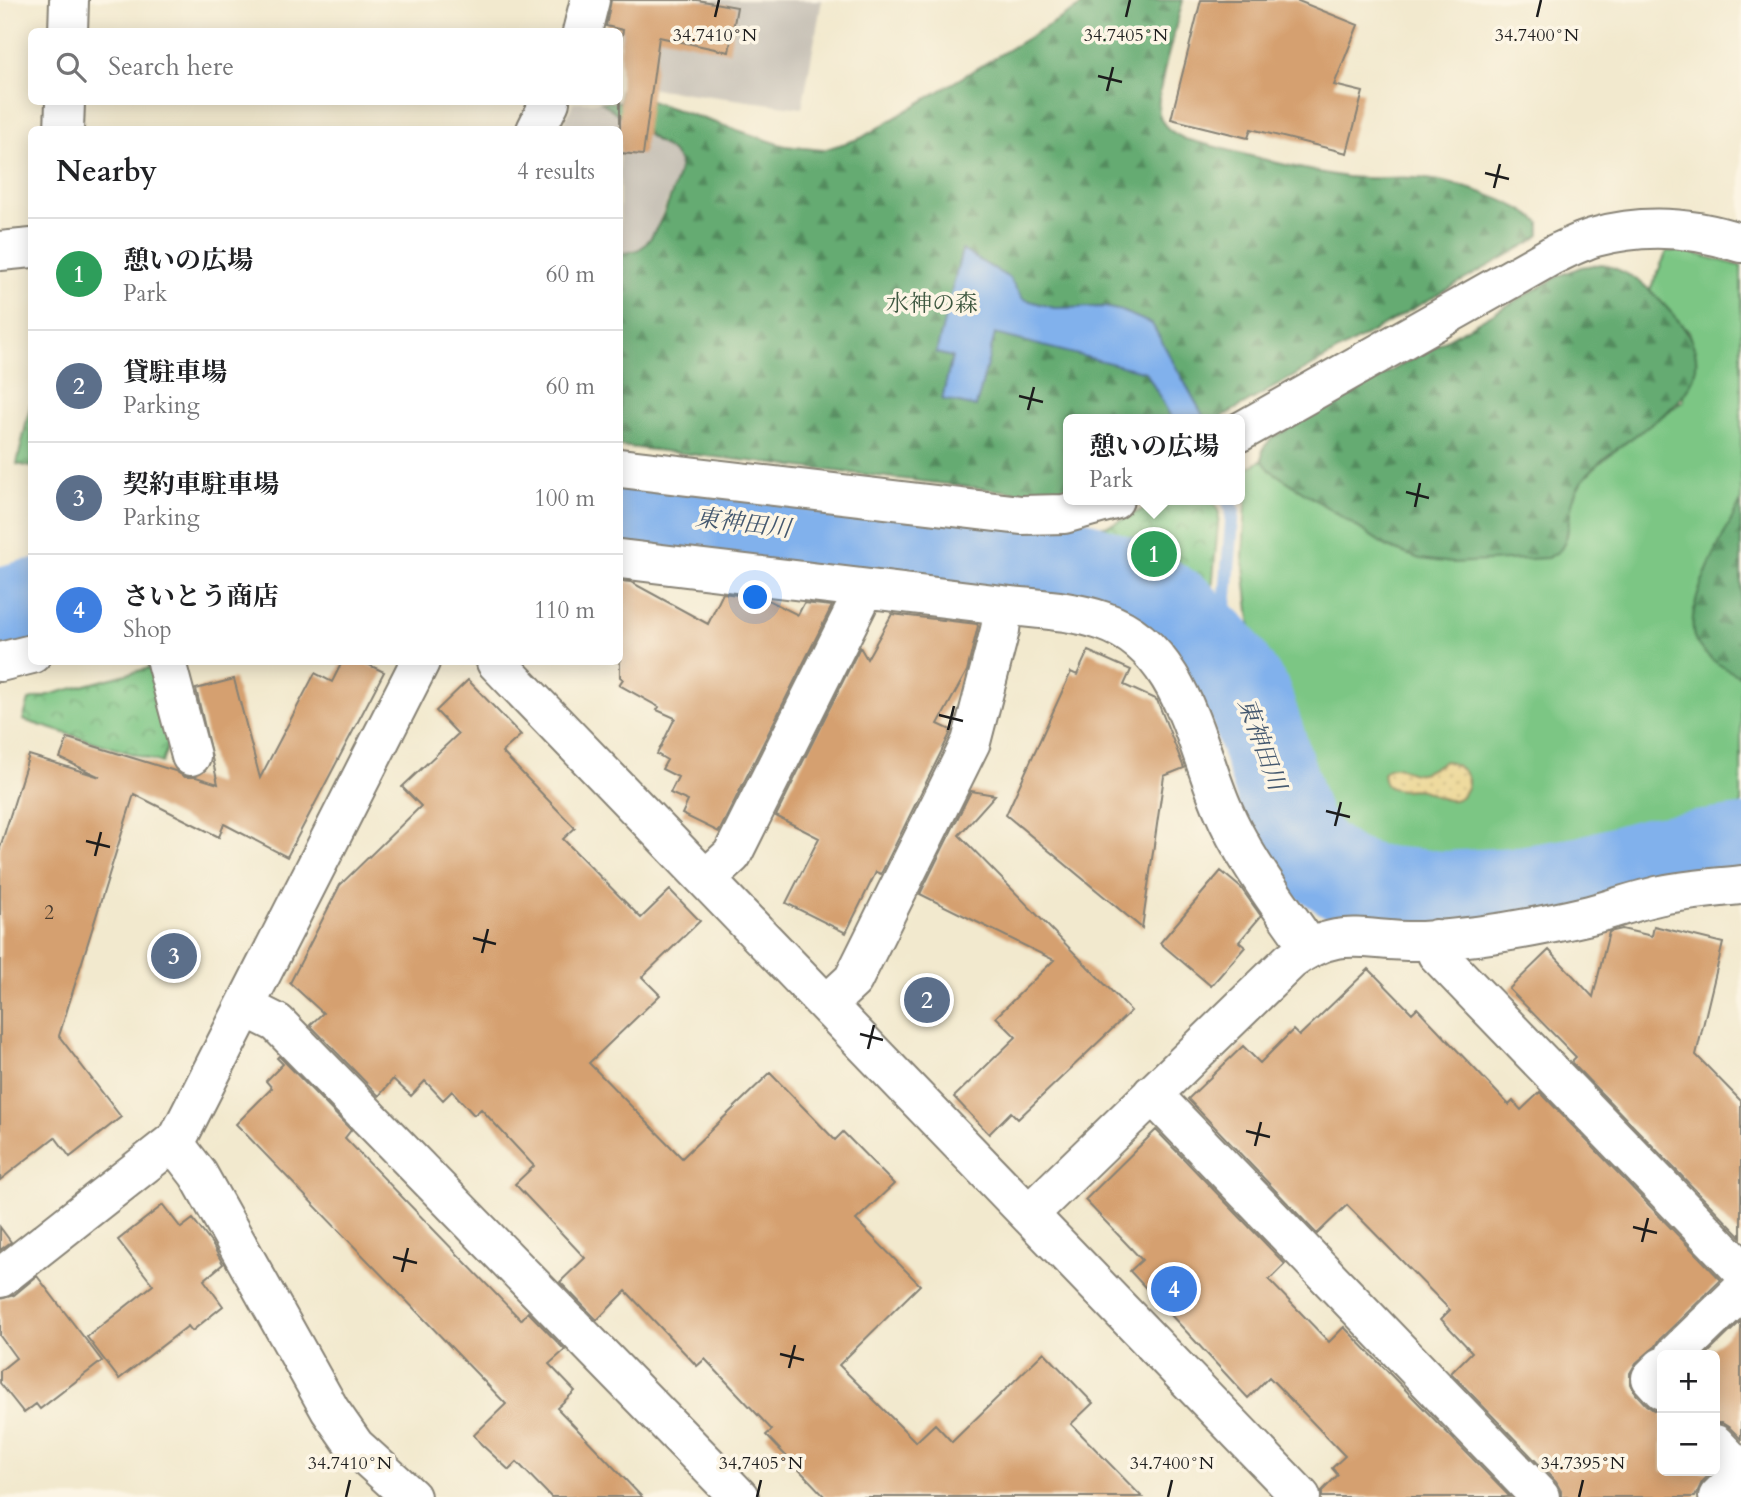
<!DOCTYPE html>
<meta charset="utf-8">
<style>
body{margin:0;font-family:Cardo,"Noto Serif JP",serif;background:#f2f2f2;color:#202124}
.controls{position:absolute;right:21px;bottom:21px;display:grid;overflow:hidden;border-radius:10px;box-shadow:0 4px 18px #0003}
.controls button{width:63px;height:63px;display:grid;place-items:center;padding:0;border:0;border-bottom:2px solid #e0e0e0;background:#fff;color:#202124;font:35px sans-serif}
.you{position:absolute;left:756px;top:598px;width:24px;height:24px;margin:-18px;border:5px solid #fff;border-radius:50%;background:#1a73e8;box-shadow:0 0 0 10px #1a73e833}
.badge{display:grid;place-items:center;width:46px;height:46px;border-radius:50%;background:#111827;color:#fff;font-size:23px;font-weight:700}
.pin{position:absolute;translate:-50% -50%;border:4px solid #fff;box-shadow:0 2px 7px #0006}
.popup{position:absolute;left:1063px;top:414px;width:182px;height:91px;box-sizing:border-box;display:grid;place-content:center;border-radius:10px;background:#fff;filter:drop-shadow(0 2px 5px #0005);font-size:23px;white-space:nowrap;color:#757577}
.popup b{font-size:26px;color:#202124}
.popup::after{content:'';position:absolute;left:50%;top:100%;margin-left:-14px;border:14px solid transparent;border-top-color:#fff}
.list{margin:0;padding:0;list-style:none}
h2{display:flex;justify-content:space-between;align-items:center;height:91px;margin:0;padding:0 28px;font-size:30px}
h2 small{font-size:23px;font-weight:400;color:#757577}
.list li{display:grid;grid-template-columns:46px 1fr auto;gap:21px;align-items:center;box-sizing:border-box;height:112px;padding:0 28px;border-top:2px solid #e0e0e0}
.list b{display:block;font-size:26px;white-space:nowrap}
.list p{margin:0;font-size:23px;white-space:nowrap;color:#757577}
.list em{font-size:23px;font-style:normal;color:#757577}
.icon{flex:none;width:38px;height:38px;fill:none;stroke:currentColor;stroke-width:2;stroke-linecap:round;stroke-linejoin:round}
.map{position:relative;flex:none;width:1741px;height:1497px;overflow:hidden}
.search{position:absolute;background:#fff;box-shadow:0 4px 18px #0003;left:28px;top:28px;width:595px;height:77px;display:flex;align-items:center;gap:18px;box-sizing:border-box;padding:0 24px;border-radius:10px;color:#757577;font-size:26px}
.panel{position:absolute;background:#fff;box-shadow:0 4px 18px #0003;left:28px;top:126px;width:595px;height:539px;border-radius:10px}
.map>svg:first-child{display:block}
.industrial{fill:#c9c3b8}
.grass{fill:#7cc684;stroke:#4c7150;stroke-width:2}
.forest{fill:url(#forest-firs);stroke:#406447;stroke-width:2}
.sand{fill:url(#sand-dots);stroke:#857b5d;stroke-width:2}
.park{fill:url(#park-crowns);stroke:#4c7150;stroke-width:2}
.water{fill:#81b1ec;stroke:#4e6684;stroke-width:2}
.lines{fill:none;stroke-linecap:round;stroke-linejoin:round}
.stream{stroke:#81b1ec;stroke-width:14}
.river{stroke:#81b1ec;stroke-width:86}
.building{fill:#d5a06f}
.street-casing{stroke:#878275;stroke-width:42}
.street{stroke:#fff;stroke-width:38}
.ticks{fill:none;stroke:#1c1c1c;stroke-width:2.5}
.labels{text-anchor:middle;stroke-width:7;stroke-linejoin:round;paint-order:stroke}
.number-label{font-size:19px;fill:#4a3d31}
.park-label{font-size:23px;fill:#3e5840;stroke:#fcf5e5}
.water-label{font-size:24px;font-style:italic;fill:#44586f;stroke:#fcf5e5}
.ticks-label{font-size:18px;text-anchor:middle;fill:#1c1c1c;stroke:#fcf5e5;stroke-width:7;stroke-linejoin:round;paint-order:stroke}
</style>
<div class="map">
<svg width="1741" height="1497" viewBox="0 0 1741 1497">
<defs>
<pattern id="forest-firs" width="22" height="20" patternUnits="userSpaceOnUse" patternTransform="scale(1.75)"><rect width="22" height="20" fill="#65ab72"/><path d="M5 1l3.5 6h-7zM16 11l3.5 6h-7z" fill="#528a5d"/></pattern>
<pattern id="sand-dots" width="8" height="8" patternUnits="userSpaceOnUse" patternTransform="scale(1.75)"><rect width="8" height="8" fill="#eeda9e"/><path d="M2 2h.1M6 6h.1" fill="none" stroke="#ccba88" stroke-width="1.8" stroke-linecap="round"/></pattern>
<pattern id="park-crowns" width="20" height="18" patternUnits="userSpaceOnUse" patternTransform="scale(1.75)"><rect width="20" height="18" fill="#7cc684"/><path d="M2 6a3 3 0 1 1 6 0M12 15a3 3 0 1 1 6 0" fill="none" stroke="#65a06b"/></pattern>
</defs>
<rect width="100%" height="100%" fill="#fcf5e5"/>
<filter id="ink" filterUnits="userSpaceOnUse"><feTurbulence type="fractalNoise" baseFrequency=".0143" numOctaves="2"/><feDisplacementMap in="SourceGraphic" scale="14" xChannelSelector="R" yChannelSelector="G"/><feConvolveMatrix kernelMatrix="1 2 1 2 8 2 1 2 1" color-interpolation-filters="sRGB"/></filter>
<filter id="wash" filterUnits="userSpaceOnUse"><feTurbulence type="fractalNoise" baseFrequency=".00686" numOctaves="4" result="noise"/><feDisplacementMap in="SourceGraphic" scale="28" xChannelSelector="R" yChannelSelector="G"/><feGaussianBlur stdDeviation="1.57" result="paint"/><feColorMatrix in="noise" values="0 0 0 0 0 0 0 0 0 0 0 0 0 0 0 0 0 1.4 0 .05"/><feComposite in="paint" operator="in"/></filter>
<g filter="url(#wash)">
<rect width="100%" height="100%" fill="#f2e9ce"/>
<path class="industrial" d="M612 0H822L802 108 620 84V32H605Z
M574 102H601L672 152 680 162 678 176 653 234 641 248 620 253V130H560Z"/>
<path class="grass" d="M1667 251H1685L1741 266V827C1711 830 1681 833 1651 839 1627 843 1604 853 1580 858 1521 871 1409 882 1353 858 1335 850 1323 835 1311 819L1251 629 1243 557 1248 468 1262 460 1270 470 1388 547 1420 559 1567 536C1569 520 1570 502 1577 488 1589 465 1659 419 1683 401L1690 333 1650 290Z"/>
<path class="forest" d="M1091 0H1183C1177 25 1155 92 1159 113 1162 127 1173 133 1185 139 1237 152 1289 168 1341 176 1366 181 1391 176 1416 178 1450 180 1516 200 1540 223V235L1531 242 1218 419H1068V490L1022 493 620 446V253C626 253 636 251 641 248 658 236 678 182 680 162L672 152 601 102H620V91L785 146 823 150 861 138Z
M1602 264C1640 275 1652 292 1678 320 1741 396 1626 428 1587 475 1578 485 1573 495 1571 508 1568 522 1569 539 1560 550 1557 553 1551 556 1547 558L1452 563 1420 559 1388 547 1270 470 1262 460 1263 448 1272 438 1561 275 1581 267Z
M1741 501V677C1726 669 1708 660 1698 645 1676 615 1726 532 1741 501Z"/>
<path class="sand" d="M1446 761C1459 766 1475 775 1465 791 1463 795 1462 797 1457 799 1445 804 1433 793 1421 790 1411 787 1399 793 1389 787 1384 784 1384 779 1383 773 1395 758 1405 775 1420 773 1429 772 1436 764 1446 761Z"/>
<path class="park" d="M31 403 32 467H31L17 464Z
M1163 500H1213L1219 513 1209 623 1185 600 1135 568 1052 539 1112 524Z
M153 667 171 736 162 763 23 720 29 700Z"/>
<path class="water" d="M962 250 1009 278 1023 299 1054 308 1104 307 1122 311 1152 324 1205 419H1172L1146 372 995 334 976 407 942 399 952 357 936 353Z"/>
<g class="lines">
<path class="stream" d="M1221 656 1233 510 1228 500"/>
<path class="river" d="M620 509 1075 562 1128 581 1177 611 1217 651 1249 698 1292 830 1313 857 1342 877 1375 888 1445 894 1515 890 1585 879 1653 860 1741 848
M0 611 32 602"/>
</g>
<g id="blocks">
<path class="building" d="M611 0H697L737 7 729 52 659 37 643 155 620 153V47L623 30 606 26Z
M1201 0H1296L1358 25 1334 85 1363 92 1347 153 1251 129 1248 138 1171 119Z
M620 581 631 582 708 624 723 593 766 599 798 615 804 603 832 606 719 832 682 814 688 801 670 793 678 777 662 769 667 760 657 754 675 718 657 710 659 707 619 685 623 679 620 677Z
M892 614 977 624 978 626 967 671 938 724 951 730 950 734 881 874 876 872 846 933 786 903 819 838 776 816 860 647 867 659Z
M1088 651 1131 670 1124 685 1157 700 1184 768 1164 776 1142 928 1006 815 1071 672 1077 675Z
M342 662H363L384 672 287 857 224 824 219 837 134 794 59 1036 121 1117 70 1157 55 1137 0 1180V848L29 755 100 777 60 758 68 738 175 771 185 777H196L218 784 196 689 234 679 260 778 315 673 332 682Z
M468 680 521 735 502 752 575 828 563 839 641 918 670 890 700 921 642 977 660 995 589 1063 682 1158 770 1073 835 1140 843 1132 894 1184 856 1220 920 1285 839 1365 916 1442 935 1424 952 1442 1044 1352 1093 1403 1071 1424 1142 1497H825L766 1435 772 1430 705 1359 697 1366 626 1291 597 1320 560 1282 585 1258 515 1184 534 1166 481 1109 474 1115 452 1091 443 1100 425 1081 411 1096 393 1079 379 1096 310 1025 323 1013 290 983 340 885 421 806 402 787 458 734 436 711Z
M971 791 995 795 959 835 1131 1011 1018 1119 1011 1112 989 1134 954 1097 1016 1037 996 1017 1054 960 920 894Z
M1221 871 1241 888 1261 916 1239 942 1245 947 1211 986 1160 943Z
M1654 926 1723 943 1696 1055 1741 1101V1237L1571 1062 1576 1057 1509 989 1549 950 1593 997 1609 932 1622 929 1652 936Z
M1369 969 1412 1013 1417 1008 1509 1105 1513 1101 1521 1110 1540 1092 1721 1280 1660 1339 1656 1346 1636 1363 1630 1373V1384L1635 1393 1646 1405 1655 1411H1662V1471L1712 1472 1702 1482 1695 1497H1561V1491L1556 1482 1451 1373 1472 1352 1441 1319 1450 1310 1347 1205 1317 1234 1188 1099 1243 1046 1260 1063 1293 1030 1299 1036Z
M279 1056 351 1130 345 1138 521 1320 528 1312 565 1350 549 1364 575 1391 557 1408 642 1497H551L517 1462 509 1470 481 1444 474 1435 506 1404 236 1124 272 1088 266 1081 283 1064 277 1058Z
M1156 1130 1285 1264 1269 1280 1329 1342 1344 1327 1510 1497H1322V1491L1338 1475 1332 1468 1345 1456 1269 1377 1248 1398 1130 1271 1142 1260 1085 1200Z
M163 1205 181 1228 193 1219 212 1244 223 1264 204 1280 223 1306 192 1331 188 1326 119 1379 87 1337 153 1285 118 1240Z
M0 1227 11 1242 0 1250Z
M37 1276 102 1361 40 1409 36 1404 24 1413 0 1383V1371L16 1358 0 1336V1299L14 1295Z
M1741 1321V1439L1730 1428 1722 1423H1715V1355H1706Z"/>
</g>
</g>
<g filter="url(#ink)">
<use href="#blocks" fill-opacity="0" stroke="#878275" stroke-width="2"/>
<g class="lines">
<defs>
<path id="street" d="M68 32 69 0
M582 32 590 0
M64 130 65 102
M536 130 550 102
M0 251 32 248
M1240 432 1551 256C1566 249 1581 241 1596 237 1646 223 1693 227 1741 243
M620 468 1021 515 1064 514 1114 500
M620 559 1003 605 1000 630 971 742 853 980 827 1004
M1003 605C1036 609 1071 610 1103 621 1181 647 1194 741 1222 807 1243 858 1278 902 1309 947
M0 662 32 654
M166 662 191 756
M496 662 1301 1497
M706 879 732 855 865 589
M1436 939 1437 954 1741 1269
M245 1007 277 1023 739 1497
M1152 1094 1540 1497
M174 1143 198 1174 330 1410 355 1446 411 1497
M1029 1214 1290 961C1341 923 1365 943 1422 941 1478 938 1535 928 1590 915 1614 909 1637 900 1662 895 1688 890 1715 888 1741 885
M0 1278 178 1138 420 662
M1675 1355 1741 1291
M1662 1367 1651 1378 1662 1390
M1715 1444 1741 1471
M1718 1497 1741 1474"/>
</defs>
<use href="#street" class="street-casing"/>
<use href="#street" class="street"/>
</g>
</g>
<path class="ticks" d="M715 17 719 0M1126 17 1130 0M1537 17 1541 0M1098 76 1122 82M1107 91 1113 67M1485 173 1509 179M1494 188 1500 164M1019 396 1043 402M1028 410 1034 387M1406 492 1429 498M1415 507 1420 483M939 715 963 721M948 730 954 706M1326 811 1350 817M1335 826 1341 802M86 841 110 847M95 856 101 832M473 938 496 944M482 953 488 929M860 1034 883 1040M868 1049 874 1025M1246 1131 1270 1137M1255 1146 1261 1122M1633 1227 1657 1233M1642 1242 1648 1218M393 1257 417 1263M402 1272 408 1248M780 1354 804 1360M789 1368 795 1345M346 1497 350 1480M757 1497 761 1480M1168 1497 1172 1480M1579 1497 1583 1480"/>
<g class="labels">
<g class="number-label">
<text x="49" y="919">2</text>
</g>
<g class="park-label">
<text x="932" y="311">水神の森</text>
</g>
<g class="water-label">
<text transform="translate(743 523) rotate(7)" y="8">東神田川</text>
<text transform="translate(1262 744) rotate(70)" y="8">東神田川</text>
</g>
</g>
<g class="ticks-label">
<text x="715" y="41">34.7410°N</text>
<text x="1126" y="41">34.7405°N</text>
<text x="1537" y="41">34.7400°N</text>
<text x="350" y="1469">34.7410°N</text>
<text x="761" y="1469">34.7405°N</text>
<text x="1172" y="1469">34.7400°N</text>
<text x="1583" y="1469">34.7395°N</text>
</g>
</svg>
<div class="controls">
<button>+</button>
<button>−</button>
</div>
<div class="you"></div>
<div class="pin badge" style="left:1154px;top:554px;background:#2e9e5b">1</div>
<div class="popup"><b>憩いの広場</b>Park</div>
<div class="pin badge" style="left:927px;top:1000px;background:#5c6f8a">2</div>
<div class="pin badge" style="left:174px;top:956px;background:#5c6f8a">3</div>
<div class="pin badge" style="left:1174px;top:1289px;background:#3f7fe0">4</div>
<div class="search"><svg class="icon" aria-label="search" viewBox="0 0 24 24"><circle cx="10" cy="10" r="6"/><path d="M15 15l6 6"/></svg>Search here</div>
<section class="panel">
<h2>Nearby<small>4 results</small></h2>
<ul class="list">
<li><span class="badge" style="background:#2e9e5b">1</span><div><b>憩いの広場</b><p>Park</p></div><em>60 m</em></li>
<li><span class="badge" style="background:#5c6f8a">2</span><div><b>貸駐車場</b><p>Parking</p></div><em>60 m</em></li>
<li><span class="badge" style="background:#5c6f8a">3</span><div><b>契約車駐車場</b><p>Parking</p></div><em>100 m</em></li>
<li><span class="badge" style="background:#3f7fe0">4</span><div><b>さいとう商店</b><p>Shop</p></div><em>110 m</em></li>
</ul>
</section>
</div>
